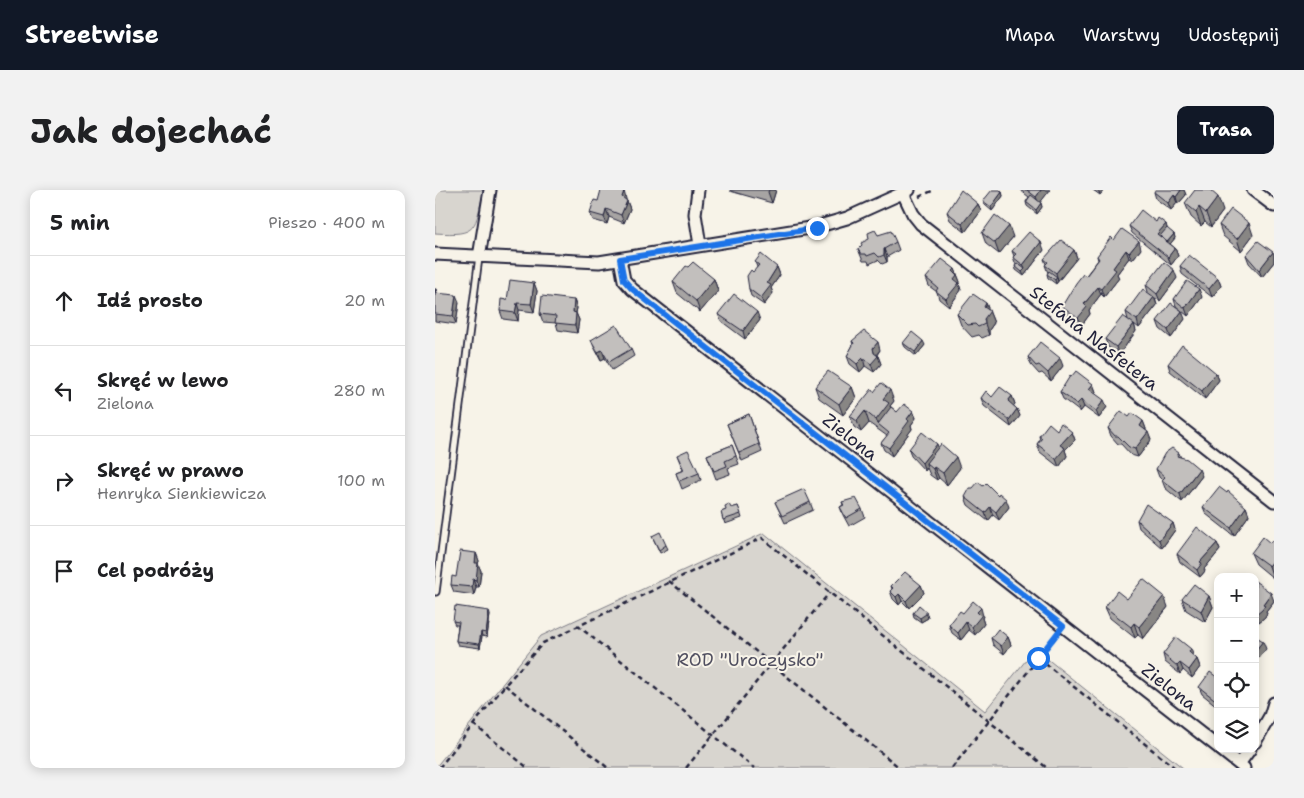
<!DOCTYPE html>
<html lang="pl">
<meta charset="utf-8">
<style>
body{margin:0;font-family:"Shantell Sans",sans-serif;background:#f2f2f2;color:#202124}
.controls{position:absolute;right:15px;bottom:15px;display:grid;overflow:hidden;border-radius:10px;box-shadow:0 2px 12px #0003}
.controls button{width:45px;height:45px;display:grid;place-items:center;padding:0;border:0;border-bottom:1px solid #e0e0e0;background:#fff;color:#202124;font:25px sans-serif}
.stop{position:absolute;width:15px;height:15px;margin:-11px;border:4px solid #1a73e8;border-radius:50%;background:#fff}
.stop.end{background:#1a73e8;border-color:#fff;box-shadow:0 1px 5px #0008}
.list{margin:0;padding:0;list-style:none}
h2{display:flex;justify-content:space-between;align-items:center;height:65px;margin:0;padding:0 20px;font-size:21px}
h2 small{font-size:16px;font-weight:400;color:#757577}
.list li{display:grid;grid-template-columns:32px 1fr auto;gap:15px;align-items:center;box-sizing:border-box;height:90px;padding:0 20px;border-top:1px solid #e0e0e0}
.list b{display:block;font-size:19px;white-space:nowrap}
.list p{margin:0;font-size:16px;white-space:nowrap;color:#757577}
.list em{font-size:16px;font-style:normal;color:#757577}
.icon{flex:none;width:28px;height:28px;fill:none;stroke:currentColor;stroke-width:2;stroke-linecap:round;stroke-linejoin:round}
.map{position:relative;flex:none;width:839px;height:578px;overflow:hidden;border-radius:10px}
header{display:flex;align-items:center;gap:30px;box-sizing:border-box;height:70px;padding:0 25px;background:#111827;color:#fff}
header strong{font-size:24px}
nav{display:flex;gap:28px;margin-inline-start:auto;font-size:18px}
.intro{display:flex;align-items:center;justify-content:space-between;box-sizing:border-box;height:120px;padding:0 30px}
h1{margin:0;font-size:35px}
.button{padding:12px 22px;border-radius:10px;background:#111827;color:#fff;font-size:18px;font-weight:700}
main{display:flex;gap:30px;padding:0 30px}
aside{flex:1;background:#fff;border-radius:10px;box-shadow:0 2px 12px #0003}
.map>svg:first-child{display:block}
.green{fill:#d8d5cf;stroke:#7d7c85}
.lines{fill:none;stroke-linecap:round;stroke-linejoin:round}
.lane-casing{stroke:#22223b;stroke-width:9}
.street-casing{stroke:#22223b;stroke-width:15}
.path{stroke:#22223b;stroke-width:2.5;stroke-dasharray:5 4;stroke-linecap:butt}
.lane{stroke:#f7f3e8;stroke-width:5.5}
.street{stroke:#f7f3e8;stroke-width:11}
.wall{fill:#a7a4a3;stroke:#22223b}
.shaded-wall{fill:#888684;stroke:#22223b}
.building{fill:#c2bfbd;stroke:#22223b}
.route{stroke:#1a73e8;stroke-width:6}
.labels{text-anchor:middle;stroke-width:4;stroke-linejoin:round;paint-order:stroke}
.street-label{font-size:18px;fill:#22223b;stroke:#f7f3e8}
.park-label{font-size:18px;fill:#504f60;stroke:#f7f3e8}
</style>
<header>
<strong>Streetwise</strong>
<nav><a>Mapa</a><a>Warstwy</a><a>Udostępnij</a></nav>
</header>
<div class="intro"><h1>Jak dojechać</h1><a class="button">Trasa</a></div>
<main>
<aside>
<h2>5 min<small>Pieszo · 400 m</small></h2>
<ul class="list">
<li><svg class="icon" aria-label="ahead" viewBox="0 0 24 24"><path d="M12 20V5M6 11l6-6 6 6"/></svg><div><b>Idź prosto</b></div><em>20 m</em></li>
<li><svg class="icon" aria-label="left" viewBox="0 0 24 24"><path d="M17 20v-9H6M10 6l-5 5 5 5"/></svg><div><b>Skręć w lewo</b><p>Zielona</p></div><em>280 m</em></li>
<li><svg class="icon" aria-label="right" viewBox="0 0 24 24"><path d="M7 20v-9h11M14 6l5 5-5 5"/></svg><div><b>Skręć w prawo</b><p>Henryka Sienkiewicza</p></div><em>100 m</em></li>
<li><svg class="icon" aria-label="arrive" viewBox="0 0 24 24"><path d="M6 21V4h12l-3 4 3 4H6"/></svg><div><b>Cel podróży</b></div></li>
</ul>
</aside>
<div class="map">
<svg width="839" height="578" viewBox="0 0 839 578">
<rect width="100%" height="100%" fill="#f7f3e8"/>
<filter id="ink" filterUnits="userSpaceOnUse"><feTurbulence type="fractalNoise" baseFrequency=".02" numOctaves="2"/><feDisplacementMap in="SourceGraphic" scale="10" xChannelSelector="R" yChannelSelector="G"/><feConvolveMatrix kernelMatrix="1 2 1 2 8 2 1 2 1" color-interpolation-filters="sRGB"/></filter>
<g filter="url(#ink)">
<path class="green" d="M0 0H49C39 39 44 46 0 43Z
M329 343 550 521 600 459 748 578H0L106 446Z"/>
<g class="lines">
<defs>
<path id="lane" d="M1 402 44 67"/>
<path id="street" d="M263 0 260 24 265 55
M818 0 839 16
M468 3 478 24 486 34 839 311
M0 64 164 72 381 37 412 28 474 0
M44 67 55 0
M185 69 189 90 197 99 783 557
M820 552 835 526 839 513
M785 559 809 578
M804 574 815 559"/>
</defs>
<use href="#lane" class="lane-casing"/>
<use href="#street" class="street-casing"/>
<path class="path" d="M484 7 499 0
M234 391 465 578
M142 435 319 578
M603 468 740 578
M70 495 173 578
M38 534 93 578
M4 578 70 495 108 453 327 348 612 578
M251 578 395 402
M517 578 621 446"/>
<use href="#lane" class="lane"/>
<use href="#street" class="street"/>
</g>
<path class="wall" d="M295 0H341L337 13 295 1Z
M585 0H615L605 12 607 17 602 24 592 16 591 12 594 7Z
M658 0H669L665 5Z
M749 0 751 5 743 14 742 13 736 20 721 9 719 2Z
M567 2 568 6 557 21 550 15 548 11Z
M191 9V10L192 11 195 19 189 33 174 27 172 34 158 30 155 23 163 11Z
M750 13 788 21 776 37 770 32 766 36 756 27Z
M543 14 546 21 530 42 515 30 512 22Z
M721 32 731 34 732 39 739 44 740 48 735 54 740 58 743 66 736 75 697 43 694 36Z
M784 35 818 45 806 61 788 46Z
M547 43 578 47 564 64 551 54Z
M443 45 461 52 464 60 452 67V72L447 74 443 70 434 74 433 71H428L423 59Z
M679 50 706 59 697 70 694 68 682 84 684 88 669 107 666 104 654 120 655 124 646 136 630 123 627 116 663 70 662 66Z
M609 60 589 86 581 80 580 76 581 75 578 67 579 66 577 61Z
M639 60 642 68 621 94 613 88 612 84 613 83 610 75 611 74 609 69Z
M839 64V72L827 87 814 73 811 65Z
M320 72 342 77 345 85 336 98 338 103 329 115 316 106 314 99 322 77Z
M745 76 783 88 786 96 777 107 747 84Z
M253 77 279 89 283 101 265 122 242 103 238 92Z
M520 79 525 92 524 94 526 100 514 117 504 109 502 102 494 96 491 88Z
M742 88 725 111 720 108 722 115 704 138 699 134 701 141 684 165 673 157 670 149 693 130 691 122 713 102 711 95Z
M99 93 102 101 99 122 84 120 83 131 68 129 65 121 72 110Z
M0 99H1L2 103 24 112 21 134 0 131Z
M767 107 753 126 741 116 739 109Z
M139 110 142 118 141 123 144 130 142 143 123 140 121 133 108 132 105 124Z
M551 113 559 133 554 140V145L547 148 544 145 537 147 526 135 522 124Z
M283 124 325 130 310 149 286 131Z
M750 129 736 148 725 139 722 131Z
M156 150 196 159 199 166 177 180 170 168 166 170 159 157Z
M417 151 445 160 442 165 443 166 446 174 439 182 430 176 425 182 415 174 412 166 418 155Z
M468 153 490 155 481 166 470 157Z
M593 167 628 176 616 191 607 183 604 184 596 175Z
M733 174 781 183 784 190 770 209 735 181Z
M636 187 658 194 661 202 660 203 672 217 664 228 649 217 645 222 628 209 625 202Z
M380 197H417L421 208 408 225 384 208Z
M439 202 459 211 455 216 462 222 478 221 481 228 476 235 477 239 457 266 449 260 446 253 452 246 434 233 426 242 419 237 415 226Z
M577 206 580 214 578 215 582 219 585 226 576 237 549 216 546 208 557 207Z
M314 224 327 262 307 271 292 234Z
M708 231 711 239V240L716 250 703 267 696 265 686 254H683L676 246 673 238Z
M622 240 637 242 640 250 630 260 632 266 624 277 605 262 602 254 605 250 604 246Z
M297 255 304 274 293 278 295 284 281 289 272 265Z
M503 257 525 278 512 295 504 288 502 290 495 285 492 278 490 281 476 266 474 259Z
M744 263 746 268 767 286 747 312 730 298 727 290 724 287 721 279Z
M242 265 264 283 266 290 247 299 241 283 248 280Z
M530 307 574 317 564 330 558 325 553 331 533 315Z
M340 312H375L378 320 350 333Z
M407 312 427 319 430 327 414 336 408 325 405 317 408 315Z
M303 316 307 328 290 334 286 322Z
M768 317H811L814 325 799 346 771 324Z
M702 330 738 333 740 340 727 358 704 338Z
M217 346 231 355 233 359 225 363Z
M782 353 785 360 769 379 770 381 765 387 745 372 742 364Z
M839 353V386L838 388 821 374 816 363Z
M41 363 44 371 43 374 46 381 44 397H41L39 405 19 402 16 395 21 387Z
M820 391 839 411 831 421 832 423 830 427 824 432 820 429Z
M486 395 489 403 474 418 467 411 464 415 458 409 455 401 457 399 456 396Z
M774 406 778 417 770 432 751 420 747 409Z
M692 409 733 417 708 449 703 445 700 448 675 428 670 417Z
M478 423 492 425 493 428 486 432 479 427Z
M528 423 548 426 547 428 549 434 540 445 534 440 526 450 517 443 514 435Z
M55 425 52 447 47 446 45 458 23 455 21 451 23 435H20L18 431Z
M573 447 576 455 569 464 558 455 556 448Z
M728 464 758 466 762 469 765 477 757 488 748 480 745 484 730 472Z
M783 488V517L767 504 764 497Z"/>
<path class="shaded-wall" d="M334 0H341L337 13 333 2Z
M606 0H615L604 14 601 7Z
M663 0H669L665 5Z
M746 0H749L751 5 743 14 741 7Z
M189 1 191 9 190 15 187 7Z
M567 2 568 6 557 21 556 17Z
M739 5 742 13 736 20 733 13Z
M783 7 788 21 776 37 771 23Z
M192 11 195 19 189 33 186 25Z
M606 13 607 17 602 24 601 20Z
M543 14 546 21 530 42 527 34Z
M764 17 770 32 766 36 761 22Z
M171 19 174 27 172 34 169 27Z
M814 33 818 45 806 61 802 49Z
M731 34 733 42 726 50 722 44Z
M574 36 578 47 564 64 560 53Z
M739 44 740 48 732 58 731 54Z
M704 51 706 59 697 70 694 63Z
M606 52 609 60 589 86 587 82 590 79 588 75Z
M740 58 743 66 736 75 733 67Z
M449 59 452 67V72L449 65Z
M639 60 642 68 623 91 621 83Z
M691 60 694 68 682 84 684 88 669 107 666 99 678 78Z
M838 62 839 64V72L827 87 824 80Z
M342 77 345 85 336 98 338 103 329 115 326 108 332 93Z
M520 79 525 92 524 94 526 100 514 117 511 109 518 81Z
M739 80 742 88 725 111 722 104Z
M622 87 623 91 621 94 620 90Z
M783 88 786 96 777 107 774 99Z
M279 89 283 101 265 122 261 111Z
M99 93 102 101 99 122 96 114Z
M663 97 666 104 654 120 655 124 646 136 643 128 649 114Z
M764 99 767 107 753 126 750 118Z
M21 105 24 112 21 134 18 126Z
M719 107 722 115 704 138 702 130Z
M139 110 142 118 141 123 144 130 142 143 140 135 138 122Z
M82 113 84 120 83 131 80 123Z
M551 113 559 133 554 140V145L550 134 549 117Z
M747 121 750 129 736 148 733 140Z
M322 122 325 130 310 149 308 141Z
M699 134 701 141 684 165 681 157Z
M488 151 490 155 481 166 480 162Z
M443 152 445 160 441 165 443 166 446 174 439 182 436 174 439 163 438 158Z
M167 160 170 168 166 170 163 162Z
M428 168 430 176 425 182 422 174Z
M625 168 628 176 616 191 613 183Z
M781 183 784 190 770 209 767 201Z
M658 194 661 202 657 206 654 199Z
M417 197 421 208 408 225 404 214Z
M455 200 459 211 455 216 459 225 443 234 441 230 448 209Z
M577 206 580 214 576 219 573 211Z
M646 210 649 217 645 222 642 214Z
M669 210 672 217 664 228 661 221Z
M582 219 585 226 576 237 574 230Z
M430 221 434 233 426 242 422 231Z
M478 221 481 228 476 235 477 239 457 266 454 258 472 229Z
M708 231 711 239 708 243 705 236Z
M637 242 640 250 630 260 632 266 624 277 621 269 625 255Z
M713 242 716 250 703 267 700 259Z
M502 254 505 262 491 273 492 278 490 281 487 273Z
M521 267 525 278 512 295 508 283Z
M499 277 504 288 502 290 498 279Z
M764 279 767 286 747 312 745 304Z
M571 309 574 317 564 330 561 322Z
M555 317 558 325 553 331 550 323Z
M811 317 814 325 799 346 796 338Z
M738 333 740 340 727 358 724 350Z
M782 353 785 360 769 379 770 381 765 387 762 380 765 372Z
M41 363 44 371 43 374 46 381 44 397 41 390 40 373Z
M839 370V386L838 388 834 376Z
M38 389 41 397 39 405 37 397Z
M486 395 489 403 474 418 471 411Z
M836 403 839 411 831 421 832 423 830 427 824 432 821 424Z
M464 404 467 411 464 415 461 407Z
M729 406 733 417 708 449 704 437Z
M774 406 778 417 770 432 766 421Z
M546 418 548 426 547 428 549 434 540 445 537 437 542 422Z
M54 421 55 425 52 447 51 443Z
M491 421 493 428 486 432 485 428Z
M531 432 534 440 526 450 523 443Z
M699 433 703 445 700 448 696 437Z
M46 442 47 446 45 458 44 454Z
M573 447 576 455 569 464 566 456Z
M828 451 831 459 820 472V461Z
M756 459 759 467 754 462Z
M762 469 765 477 757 488 754 480Z
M745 473 748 480 745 484 742 476Z"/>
<path class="building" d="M166 0H185L189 1 187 7 192 11 186 25 171 19 169 27 155 23 159 10 163 11Z
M526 0 543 14 527 34 512 22Z
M557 0H565L567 2 556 17 548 11Z
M592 0H606L601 7Z
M720 0H746L741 7 739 5 733 13 719 2Z
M760 0H775L783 7 771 23 764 17 761 22 750 13Z
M596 5 606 13 601 20 591 12Z
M796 19 814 33 802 49 784 35Z
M706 20 721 32 723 28 731 34 722 44 740 58 733 67 694 36Z
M560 25 574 36 560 53 547 43Z
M732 38 739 44 732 52 725 46Z
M687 39 704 51 694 63 691 60 678 78 681 80 666 99 663 97 649 114 652 117 643 128 627 116 641 93 648 84 651 86 664 69 662 66 676 47 679 50Z
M440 40 443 45 456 41 461 52 449 59V65L444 67 440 63 432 66 431 64H426L423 59 427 55 426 53 434 49 433 43Z
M594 42 606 52 588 75 578 67 581 64 577 61Z
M626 50 639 60 621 83 610 75 613 72 609 69Z
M823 51 838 62 824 80 811 65Z
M326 64 342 77 332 93 336 95 326 108 314 99 312 86 316 80 318 82 324 75 320 72Z
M754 65 783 88 774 99 745 76Z
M507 69 520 79 518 81 522 85 519 89 524 93 511 109 501 101 503 98 491 88Z
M258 72 279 89 261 111 238 92 251 76 253 77Z
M729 72 739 80 722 104 711 95Z
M582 73 590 79 587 82 580 76Z
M614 81 622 87 620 90 612 84Z
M75 90 99 93 96 114 82 113 80 123 65 121 66 109 72 110Z
M752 91 764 99 750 118 739 109Z
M0 99H1L0 103 21 105 18 126 0 124Z
M708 99 719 107 702 130 691 122Z
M299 104 322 122 308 141 283 124Z
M538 104 551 113 549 117 555 121 549 129 550 134 543 137 540 134 533 135 522 124Z
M107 106 139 110 138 122 141 123 140 135 120 133 121 126 105 124Z
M736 113 747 121 733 140 722 131Z
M688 126 699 134 681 157 670 149Z
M181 135 196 159 174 172 167 160 163 162 156 150Z
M429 141 443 152 438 158 439 163 443 166 436 174 428 168 422 174 412 166 419 153 417 151Z
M477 142 488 151 480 162 468 153Z
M605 152 625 168 613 183 604 175 601 176 593 167Z
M747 155 781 183 767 201 733 174Z
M393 181 417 197 404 214 380 197Z
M641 181 658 194 654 199 669 210 661 221 646 210 642 214 625 202 635 186 636 187Z
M446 193 455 200 448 209 454 213 441 230 430 221 422 231 415 226 437 199 439 202Z
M565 197 577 206 573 211 582 219 574 230 546 208 551 201 557 207Z
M469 214 478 221 472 229 474 231 454 258 446 253 454 243 443 234 456 217 462 222Z
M686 221 694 227 697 223 708 231 705 236 713 242 700 259 694 257 683 246H680L673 238Z
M314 224 324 254 304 263 292 234Z
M614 233 622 240 626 233 637 242 625 255 630 258 621 269 602 254 607 248 604 246Z
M487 242 502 254 487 273 474 259Z
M506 254 521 267 508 283 499 277 498 279 491 273Z
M297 255 301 266 290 271 292 276 279 281 272 265Z
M737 258 744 263 742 266 752 269 764 279 745 304 727 290 730 287 721 279 730 263Z
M253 260 264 283 244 291 241 283 249 280 242 265Z
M543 292 548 296 551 293 563 305 564 303 571 309 561 322 555 317 550 323 530 307 535 298H538Z
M784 297 792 303 793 301 811 317 796 338 768 317Z
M369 299 375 312 347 326 340 312Z
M421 308 427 319 411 328 405 317 409 315 407 312Z
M294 314 296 318 303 316 306 324 288 330 286 322 291 320 290 316Z
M711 314 738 333 724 350 702 330Z
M762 337 782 353 765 372 767 373 762 380 742 364Z
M225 342 231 355 224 360 217 346Z
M828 347 835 353 837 350 839 353V370L834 376 816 363Z
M25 361 41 363 40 373H43L41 390 38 389 37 397 16 395 17 386 21 387Z
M470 382 486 395 471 411 464 404 461 407 455 401 458 398 456 396Z
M708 389 729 406 704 437 699 433 696 437 670 417 682 401 692 409Z
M820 391 836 403 828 414 830 415 827 419 821 424Z
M759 394 774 406 766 421 747 409Z
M538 411 546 418 542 422 546 426 537 437 531 432 523 443 514 435 525 421 528 423Z
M484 415 491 421V424L485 428 478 423Z
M20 416 54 421 51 443 46 442 44 454 21 451 24 432 18 431Z
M563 439 573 447 566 456 556 448Z
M820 446 828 451 820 461Z
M741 447 756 459 754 462 762 469 754 480 745 473 742 476 728 464Z
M775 482 783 488V512L764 497Z"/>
</g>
<g class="lines" filter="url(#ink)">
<path class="route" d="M382 38 185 69 189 90 197 99 628 436 603 468"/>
</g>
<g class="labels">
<g class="street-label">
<text transform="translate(659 148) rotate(38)" y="6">Stefana Nasfetera</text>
<text transform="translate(415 247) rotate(38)" y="6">Zielona</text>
<text transform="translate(734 497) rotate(38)" y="6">Zielona</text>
</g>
<g class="park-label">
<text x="315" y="476">ROD "Uroczysko"</text>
</g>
</g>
</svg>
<div class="controls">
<button>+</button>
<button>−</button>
<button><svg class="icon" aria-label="locate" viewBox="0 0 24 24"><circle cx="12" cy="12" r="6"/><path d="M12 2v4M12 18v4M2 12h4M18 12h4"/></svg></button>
<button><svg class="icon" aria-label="layers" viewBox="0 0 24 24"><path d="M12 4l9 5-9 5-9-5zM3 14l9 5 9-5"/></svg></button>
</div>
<div class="stop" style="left:603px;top:468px"></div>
<div class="stop end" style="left:382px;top:38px"></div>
</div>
</main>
